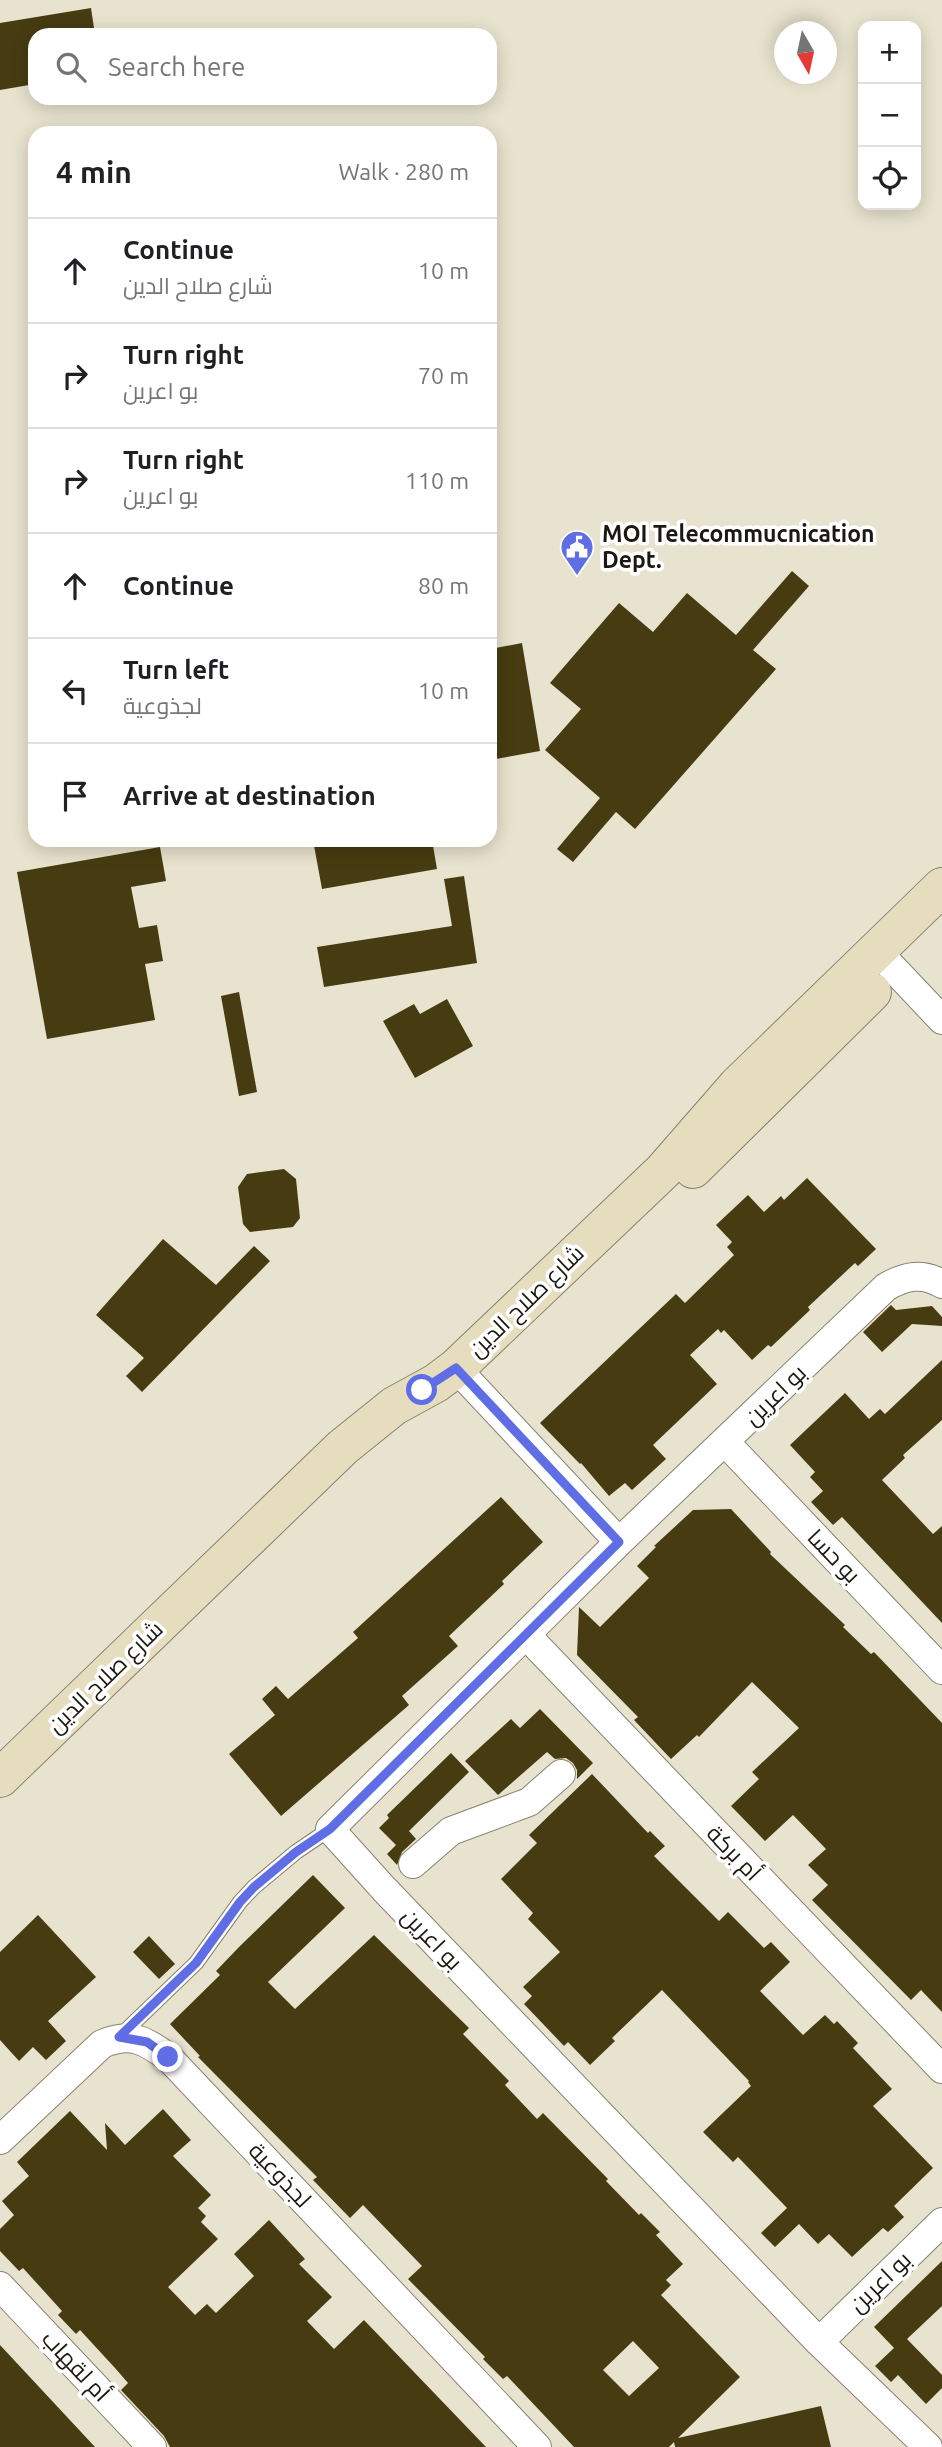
<!DOCTYPE html>
<meta charset="utf-8">
<style>
body{margin:0;font-family:Ubuntu,Cairo,sans-serif;background:#f2f2f2;color:#202124}
.controls{position:absolute;right:21px;top:21px;display:grid;overflow:hidden;border-radius:14px;box-shadow:0 4px 18px #0003}
.controls button{width:63px;height:63px;display:grid;place-items:center;padding:0;border:0;border-bottom:2px solid #e0e0e0;background:#fff;color:#202124;font:35px sans-serif}
.compass{position:absolute;left:774px;top:21px;width:63px;height:63px;border-radius:50%;background:#fff;box-shadow:0 4px 18px #0003;rotate:171deg}
.stop{position:absolute;width:21px;height:21px;margin:-16px;border:5px solid #606ee6;border-radius:50%;background:#fff}
.stop.end{background:#606ee6;border-color:#fff;box-shadow:0 2px 7px #0008}
.list{margin:0;padding:0;list-style:none}
h2{display:flex;justify-content:space-between;align-items:center;height:91px;margin:0;padding:0 28px;font-size:30px}
h2 small{font-size:23px;font-weight:400;color:#757577}
.list li{display:grid;grid-template-columns:46px 1fr auto;gap:21px;align-items:center;box-sizing:border-box;height:105px;padding:0 28px;border-top:2px solid #e0e0e0}
.list b{display:block;font-size:26px;white-space:nowrap}
.list p{margin:0;font-size:23px;white-space:nowrap;color:#757577}
.list em{font-size:23px;font-style:normal;color:#757577}
.icon{flex:none;width:38px;height:38px;fill:none;stroke:currentColor;stroke-width:2;stroke-linecap:round;stroke-linejoin:round}
.map{position:relative;flex:none;width:942px;height:2447px;overflow:hidden}
.search{position:absolute;background:#fff;box-shadow:0 4px 18px #0003;left:28px;top:28px;width:469px;height:77px;display:flex;align-items:center;gap:18px;box-sizing:border-box;padding:0 24px;border-radius:21px;color:#757577;font-size:26px}
.panel{position:absolute;background:#fff;box-shadow:0 4px 18px #0003;left:28px;top:126px;width:469px;height:721px;border-radius:21px}
.map>svg:first-child{display:block}
.building{fill:#473c11;fill-rule:evenodd}
.lines{fill:none;stroke-linecap:round;stroke-linejoin:round}
.lane-casing{stroke:#888370;stroke-width:16}
.street-casing{stroke:#888370;stroke-width:30}
.secondary-casing{stroke:#888370;stroke-width:40}
.lane{stroke:#fff;stroke-width:14}
.street{stroke:#fff;stroke-width:28}
.secondary{stroke:#e5ddbe;stroke-width:38}
.route{stroke:#606ee6;stroke-width:9}
.labels{text-anchor:middle;stroke-width:7;stroke-linejoin:round;paint-order:stroke}
.poi-label{font-size:23px;font-weight:bold;fill:#1a1810;stroke:#fff;text-anchor:start}
.street-label{font-size:23px;fill:#1a1810;stroke:#fff}
</style>
<div class="map">
<svg width="942" height="2447" viewBox="0 0 942 2447">
<rect width="100%" height="100%" fill="#e8e3ce"/>
<path class="building" d="M91 8 94 28 53 35H35V84L0 90V23Z
M792 571 809 586 753 650 776 669 635 829 616 812 573 862 557 849 600 798 545 750 581 709 550 683 619 603 653 632 687 593 736 635Z
M522 643 540 751 490 760V649Z
M313 840H432L437 869 322 889Z
M160 847 166 881 131 887 139 928 157 925 163 961 145 964 155 1020 47 1039 17 872Z
M464 876 477 963 324 987 317 947 452 926 444 879Z
M239 992 257 1092 239 1096 221 996Z
M447 999 473 1046 415 1078 383 1021 414 1004 420 1014Z
M284 1169 296 1179 300 1218 293 1227 250 1232 243 1224 238 1187 247 1174Z
M807 1178 876 1249 858 1266 855 1263 808 1307 810 1310 771 1347 768 1345 752 1360 724 1330 721 1333 718 1329 690 1355 717 1384 653 1445 666 1459 632 1490 625 1483 609 1496 581 1463 580 1464 540 1423 676 1294 685 1303 734 1255 727 1247 732 1242 716 1225 748 1195 764 1212 781 1196 784 1200Z
M163 1239 216 1285 254 1246 270 1261 142 1392 126 1376 144 1358 96 1315Z
M891 1305 896 1310 932 1306 942 1317V1326L912 1324 882 1352 863 1332Z
M942 1360V1420L903 1455 905 1458 882 1480 933 1534 942 1526V1623L842 1517 833 1525 811 1502 823 1491 810 1477 815 1472 790 1445 845 1393 869 1419 880 1409 885 1414Z
M501 1497 543 1542 502 1581 504 1584 449 1636 458 1646 402 1696 409 1705 281 1816 229 1754 275 1715 262 1699 276 1686 288 1699 358 1638 353 1632Z
M731 1509 771 1552 770 1554 845 1625 843 1627 871 1654 874 1652 942 1723V2012L921 1990 911 2000 812 1900 828 1885 808 1865 826 1849 793 1815 765 1841 731 1806 759 1779 752 1772 799 1728 752 1682 699 1737 697 1735 671 1759 634 1720 638 1717 577 1655 579 1607 600 1627 649 1578 637 1566 656 1547 654 1546 693 1510Z
M540 1709 593 1763 577 1779V1770L573 1763 566 1758 555 1759 547 1752 498 1795 465 1761 511 1719 520 1728Z
M451 1753 469 1772 409 1831 416 1839 402 1852 397 1865 387 1854 396 1845 379 1828 389 1818 387 1815Z
M592 1774 648 1833 650 1831 665 1846 654 1856 719 1921 728 1912 764 1948 771 1942 790 1962 760 1991 803 2035 825 2015 834 2024 837 2021 858 2043 853 2048 892 2089 873 2106 933 2168 894 2206 904 2217 888 2232 883 2228 852 2257 829 2234 818 2244 799 2224 775 2247 761 2233 787 2208 738 2157 733 2162 703 2132 751 2086 748 2082 749 2081 662 1990 612 2038 615 2041 590 2065 568 2042 564 2046 524 2004 532 1996 523 1987 560 1952 528 1919 533 1913 501 1879 537 1843 529 1835Z
M313 1875 345 1908 268 1982 295 2009 374 1935 469 2028 463 2034 509 2081 505 2085 537 2119 543 2113 608 2179 606 2181 639 2215 641 2213 660 2232 656 2235 683 2264 666 2280 671 2285 661 2295 740 2377 678 2438 821 2406 831 2447H675L674 2442 669 2447H574L507 2376 503 2379 483 2359 485 2357 408 2279 422 2266 363 2205 350 2218 313 2180 317 2177 198 2057 200 2056 170 2024 220 1975 216 1971 240 1946ZM633 2341 659 2368 629 2396 603 2370Z
M38 1915 96 1977 48 2021 66 2041 46 2060 33 2047 19 2061 0 2040V1952Z
M149 1936 175 1964 159 1979 133 1952Z
M163 2109 191 2140 173 2156 211 2195 198 2208 206 2216 201 2222 218 2239 168 2287 195 2315 207 2304 216 2313 254 2276 234 2254 269 2220 305 2259 299 2264 332 2297 307 2321 334 2349 364 2320 486 2447H170L164 2436 121 2390 128 2383 115 2368 80 2330 76 2334 58 2315 62 2311 23 2268 19 2271 0 2251V2229L14 2215 2 2201 29 2176 17 2162 70 2111 107 2150 105 2123 125 2145Z
M942 2261V2306L907 2339 942 2375V2388L926 2404 898 2375 891 2382 875 2366 894 2348 874 2327Z
M0 2345 95 2447H0Z"/>
<g class="lines">
<defs>
<path id="lane" d="M120 2036 196 1963 240 1902 254 1887 296 1852 330 1829"/>
<path id="street" d="M877 951 942 1020
M456 1368 619 1542
M726 1443 942 1670
M527 1636 942 2069
M413 1864 451 1831 529 1802 561 1774
M0 2140 102 2044C131 2032 144 2040 168 2057L537 2447
M0 2286 152 2447
M819 2342 942 2222
M928 2447 819 2342 384 1889 330 1829 619 1542 886 1287C905 1276 922 1272 942 1284"/>
<path id="secondary" d="M693 1169 872 992
M0 1778 343 1447 394 1406 436 1383 456 1368 663 1171 738 1085 942 887"/>
</defs>
<use href="#lane" class="lane-casing"/>
<use href="#street" class="street-casing"/>
<use href="#secondary" class="secondary-casing"/>
<use href="#lane" class="lane"/>
<use href="#street" class="street"/>
<use href="#secondary" class="secondary"/>
</g>
<g class="lines">
<path class="route" d="M168 2057 147 2042 119 2037 196 1963 240 1902 254 1887 296 1852 330 1829 619 1542 456 1368 422 1390"/>
</g>
<defs>
<symbol id="civic-pin" viewBox="-11 -11 22 30"><path d="M0 17L-7.5 6A9.5 9.5 0 1 1 7.5 6Z" fill="#606ee6" stroke="#fff"/><path d="M-.6-6.5H3V-4.5H.6V-3L4-1V1h2V6H-6V1h2V-1L-.6-3ZM-1.2 2.5V6h2.4V2.5Z" fill="#fff"/></symbol>
</defs>
<g fill-rule="evenodd">
<use href="#civic-pin" x="558" y="528" width="38" height="52"/>
</g>
<g class="labels">
<g class="poi-label">
<text x="602" y="542">MOI Telecommucnication<tspan x="602" dy="26">Dept.</tspan></text>
</g>
<g class="street-label">
<text transform="translate(526 1301) rotate(-44)" y="8">شارع صلاح الدين</text>
<text transform="translate(775 1395) rotate(-44)" y="8">بو اعرين</text>
<text transform="translate(834 1556) rotate(46)" y="8">بو حسا</text>
<text transform="translate(105 1677) rotate(-44)" y="8">شارع صلاح الدين</text>
<text transform="translate(734 1853) rotate(46)" y="8">أم بركة</text>
<text transform="translate(432 1939) rotate(46)" y="8">بو اعرين</text>
<text transform="translate(280 2175) rotate(47)" y="8">لجذوعية</text>
<text transform="translate(880 2282) rotate(-44)" y="8">بو اعرين</text>
<text transform="translate(76 2366) rotate(47)" y="8">أم لقهاب</text>
</g>
</g>
</svg>
<div class="controls">
<button>+</button>
<button>−</button>
<button><svg class="icon" aria-label="locate" viewBox="0 0 24 24"><circle cx="12" cy="12" r="6"/><path d="M12 2v4M12 18v4M2 12h4M18 12h4"/></svg></button>
</div>
<svg class="compass" viewBox="-18 -18 36 36"><path d="M0-13l5 13h-10z" fill="#e53935"/><path d="M0 13l5-13h-10z" fill="#757577"/></svg>
<div class="stop" style="left:422px;top:1390px"></div>
<div class="stop end" style="left:168px;top:2057px"></div>
<div class="search"><svg class="icon" aria-label="search" viewBox="0 0 24 24"><circle cx="10" cy="10" r="6"/><path d="M15 15l6 6"/></svg>Search here</div>
<section class="panel">
<h2>4 min<small>Walk · 280 m</small></h2>
<ul class="list">
<li><svg class="icon" aria-label="ahead" viewBox="0 0 24 24"><path d="M12 20V5M6 11l6-6 6 6"/></svg><div><b>Continue</b><p>شارع صلاح الدين</p></div><em>10 m</em></li>
<li><svg class="icon" aria-label="right" viewBox="0 0 24 24"><path d="M7 20v-9h11M14 6l5 5-5 5"/></svg><div><b>Turn right</b><p>بو اعرين</p></div><em>70 m</em></li>
<li><svg class="icon" aria-label="right" viewBox="0 0 24 24"><path d="M7 20v-9h11M14 6l5 5-5 5"/></svg><div><b>Turn right</b><p>بو اعرين</p></div><em>110 m</em></li>
<li><svg class="icon" aria-label="ahead" viewBox="0 0 24 24"><path d="M12 20V5M6 11l6-6 6 6"/></svg><div><b>Continue</b></div><em>80 m</em></li>
<li><svg class="icon" aria-label="left" viewBox="0 0 24 24"><path d="M17 20v-9H6M10 6l-5 5 5 5"/></svg><div><b>Turn left</b><p>لجذوعية</p></div><em>10 m</em></li>
<li><svg class="icon" aria-label="arrive" viewBox="0 0 24 24"><path d="M6 21V4h12l-3 4 3 4H6"/></svg><div><b>Arrive at destination</b></div></li>
</ul>
</section>
</div>
